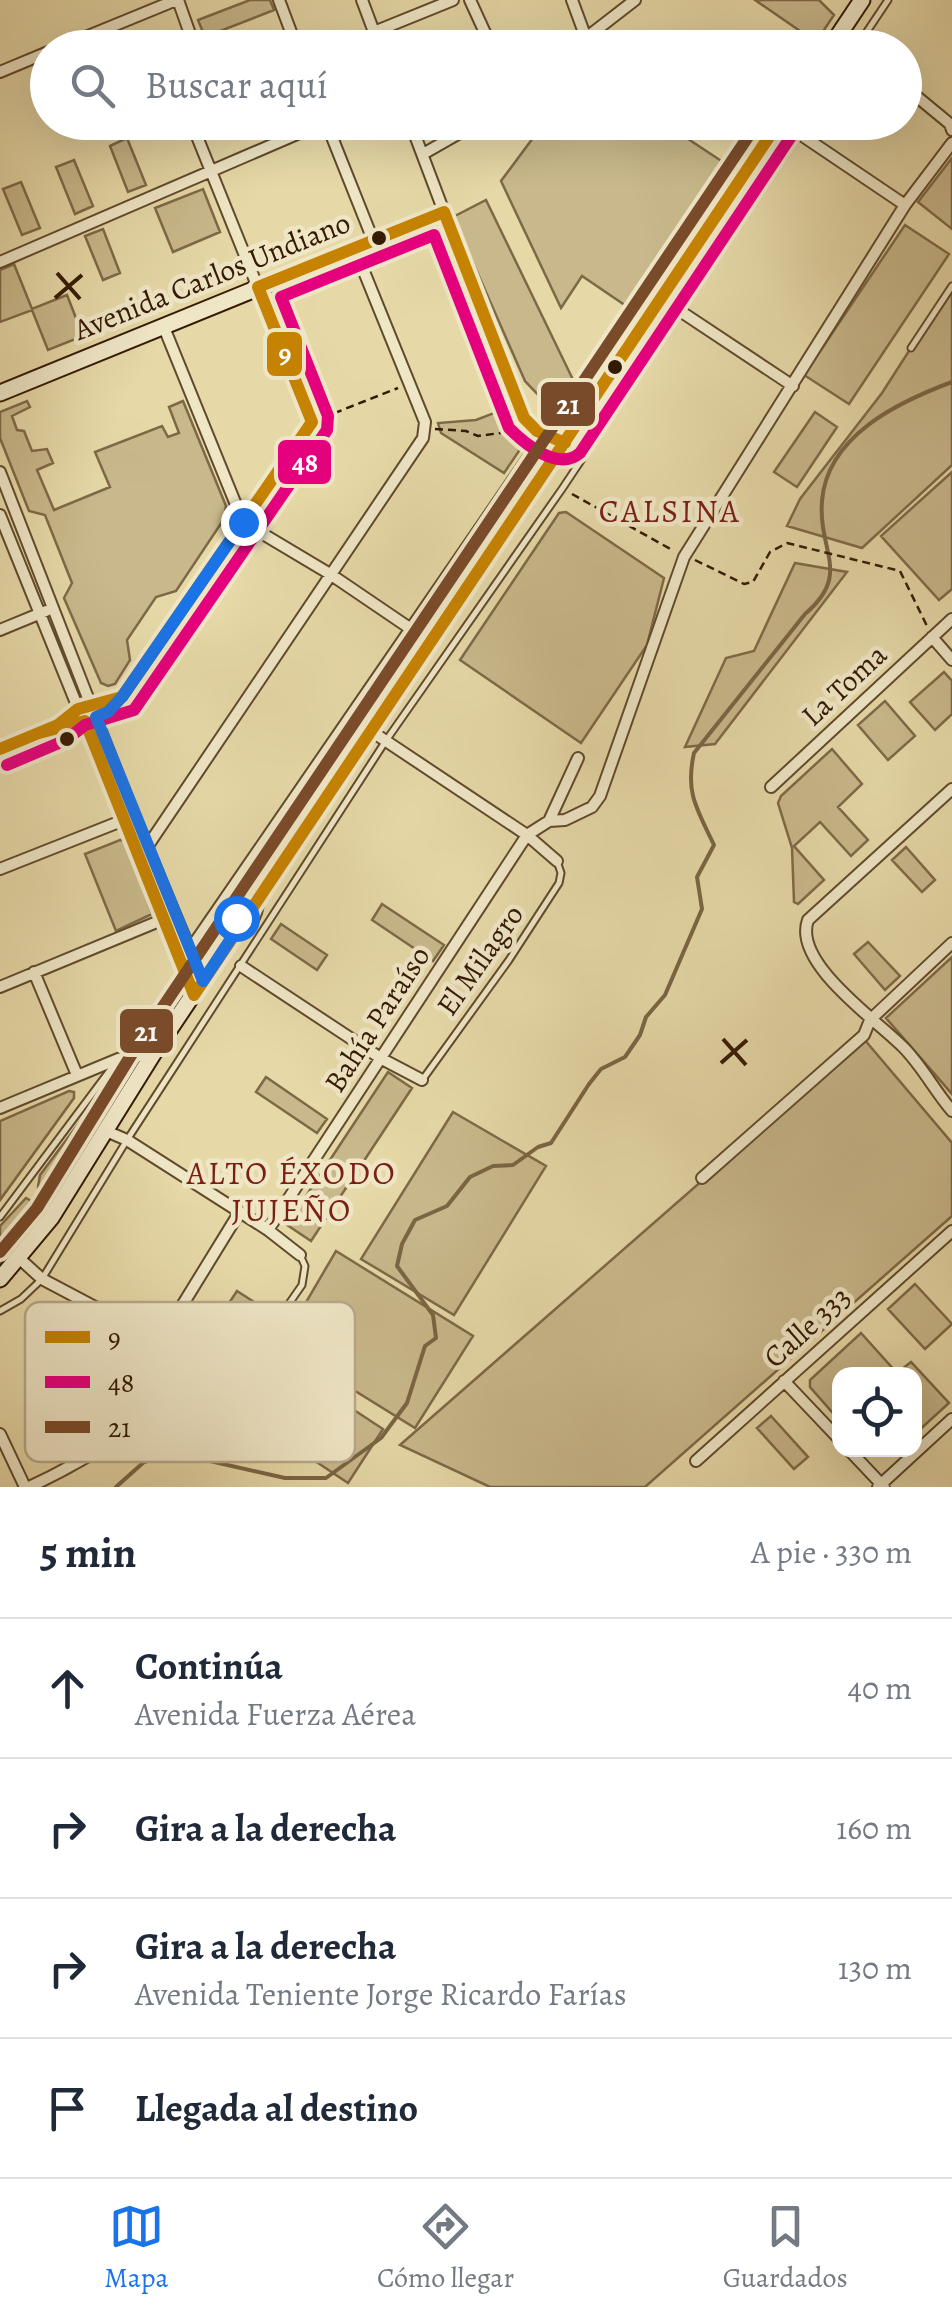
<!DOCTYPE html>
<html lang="es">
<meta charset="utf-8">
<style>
body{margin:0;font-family:Alegreya,serif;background:#f2f2f3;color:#1f2937}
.controls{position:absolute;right:30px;bottom:30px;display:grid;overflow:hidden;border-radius:20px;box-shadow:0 10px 40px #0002}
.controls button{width:90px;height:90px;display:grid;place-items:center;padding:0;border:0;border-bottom:2px solid #e0e1e3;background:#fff;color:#1f2937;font:50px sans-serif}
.stop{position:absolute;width:30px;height:30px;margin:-22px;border:8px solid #1a73e8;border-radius:50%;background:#fff}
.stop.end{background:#1a73e8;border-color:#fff;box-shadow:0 2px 10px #0008}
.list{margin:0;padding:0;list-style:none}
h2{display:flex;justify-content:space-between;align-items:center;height:130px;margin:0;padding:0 40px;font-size:42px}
h2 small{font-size:32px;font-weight:400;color:#747a83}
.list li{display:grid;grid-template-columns:65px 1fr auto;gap:30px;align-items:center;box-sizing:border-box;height:140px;padding:0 40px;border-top:2px solid #e0e1e3}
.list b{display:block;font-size:38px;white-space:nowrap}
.list p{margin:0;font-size:32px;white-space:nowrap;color:#747a83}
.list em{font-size:32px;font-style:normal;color:#747a83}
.icon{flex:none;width:55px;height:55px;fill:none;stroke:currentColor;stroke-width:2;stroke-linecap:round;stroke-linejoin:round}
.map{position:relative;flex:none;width:952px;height:1487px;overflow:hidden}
.search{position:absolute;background:#fff;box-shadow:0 10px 40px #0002;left:30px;right:30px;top:30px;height:110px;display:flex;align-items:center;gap:25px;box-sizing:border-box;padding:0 35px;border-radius:55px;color:#747a83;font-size:38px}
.sheet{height:690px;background:#fff}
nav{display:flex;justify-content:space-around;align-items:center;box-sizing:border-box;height:140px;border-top:2px solid #e0e1e3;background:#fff;font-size:28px;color:#747a83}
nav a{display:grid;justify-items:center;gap:5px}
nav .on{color:#1a73e8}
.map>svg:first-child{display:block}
.green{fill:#c8b88b;stroke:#7e6947;stroke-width:2.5}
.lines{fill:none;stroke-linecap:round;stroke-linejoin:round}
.stream{stroke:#7a6544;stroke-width:4}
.lane-casing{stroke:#604a2c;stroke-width:9}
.street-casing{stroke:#604a2c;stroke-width:14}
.secondary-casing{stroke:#341a03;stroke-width:19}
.path{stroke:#341a03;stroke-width:2.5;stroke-dasharray:8 5;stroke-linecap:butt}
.lane{stroke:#efe6c6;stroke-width:5}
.street{stroke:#efe6c6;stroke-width:10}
.secondary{stroke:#efe6c6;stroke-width:15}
.bus-1-casing{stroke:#efe6c6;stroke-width:20}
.bus-2-casing{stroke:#efe6c6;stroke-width:20}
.bus-3-casing{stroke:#efe6c6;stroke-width:20}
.bus-1{stroke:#c68301;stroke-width:12}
.bus-2{stroke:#e5007d;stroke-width:12}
.bus-3{stroke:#7a4b2a;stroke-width:12}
.route{stroke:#1a73e8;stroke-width:12}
.ticks{fill:none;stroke:#341a03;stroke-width:4}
.bus-dot{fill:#341a03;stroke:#efe6c6;stroke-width:4}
.labels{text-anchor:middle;stroke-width:9;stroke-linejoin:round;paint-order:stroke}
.street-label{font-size:30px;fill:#341a03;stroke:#efe6c6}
.neighbourhood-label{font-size:32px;letter-spacing:2.5px;fill:#7a1f14;stroke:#efe6c6}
.key{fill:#efe6c6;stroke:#b7a98c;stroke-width:2.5}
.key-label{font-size:28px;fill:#341a03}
.line-badge{stroke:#efe6c6;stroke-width:4}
.badge-label{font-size:28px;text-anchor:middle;font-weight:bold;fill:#fff}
</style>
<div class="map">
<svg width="952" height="1487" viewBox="0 0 952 1487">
<rect width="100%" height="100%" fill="#e6d8a7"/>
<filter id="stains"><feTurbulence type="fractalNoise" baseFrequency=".002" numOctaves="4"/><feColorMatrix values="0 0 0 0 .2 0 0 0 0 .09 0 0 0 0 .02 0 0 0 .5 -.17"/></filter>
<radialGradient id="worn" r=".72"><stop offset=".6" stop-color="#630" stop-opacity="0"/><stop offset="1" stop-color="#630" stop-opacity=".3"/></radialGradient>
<path class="green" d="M250 0H270L274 10 205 37 198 20Z
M755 0H819L834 15 816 42Z
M553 123H664L732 168 635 312 582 276 561 308 501 181 533 138Z
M127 138 146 185 128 192 110 146Z
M952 158V229L918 202Z
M74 160 93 206 75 214 56 167Z
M21 182 40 228 22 235 3 189Z
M203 189 220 232 173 252 155 208Z
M486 200 579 392 563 413 545 402 525 381 453 217Z
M905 225 949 254 849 404 804 375Z
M103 229 120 273 103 280 85 236Z
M14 264 32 309 67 295 83 336 48 350 32 310 0 322V270Z
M952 284V465L862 548 787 526 800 499 882 393Z
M27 401 30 407 12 416 17 430 24 431 32 451 47 449 53 463 37 470 54 510 110 487 95 452 162 426 168 437 179 433 169 407 183 401 226 506 224 519 176 591 156 597 127 640 130 660 115 684 108 686 101 683 64 598 72 583 45 515 29 511 0 438V412Z
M510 407 523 445 504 473 441 433 438 423 476 420Z
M815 412 837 427 797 487 774 472Z
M952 472V589L939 600 881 536Z
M566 512 664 578 647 645 581 743 460 660 559 513Z
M795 563 847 572 715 744 685 747 726 658 754 651Z
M944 672 952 681V714L935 730 910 702Z
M885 701 915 736 888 760 858 725Z
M832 749 862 784 838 807 868 840 851 856 820 822 794 846 824 880 798 904 794 902 792 848 778 803 781 796Z
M120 840 125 841 152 914 116 931 85 854Z
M906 847 935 880 922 892 892 860Z
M382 904 444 945 433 961 372 920Z
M281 924 327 955 317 970 271 939Z
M868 942 900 976 885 990 854 954Z
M952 957V1094L886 1018Z
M864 1039 952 1143V1216L645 1487H490L400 1445Z
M130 1063 132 1068 52 1197 45 1200 38 1187 40 1175 121 1067Z
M388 1072 412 1088 311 1241 287 1225Z
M266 1077 327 1119 317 1133 256 1092Z
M69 1091 74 1092V1098L0 1200V1121Z
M453 1112 546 1166 454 1315 361 1259Z
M26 1198 42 1207 43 1212 0 1264V1226Z
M336 1251 473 1336 415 1428 281 1345Z
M915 1284 952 1324 925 1349 888 1309Z
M237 1291 265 1309 255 1317 239 1320 208 1351 199 1348Z
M861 1333 897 1373 911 1362 949 1403 915 1434 914 1374H840L839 1420 810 1387V1380Z
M307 1379 383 1429 348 1483 273 1433Z
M771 1416 808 1457 794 1469 757 1428Z"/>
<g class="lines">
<path class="stream" d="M116 1487 144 1462 182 1451 201 1459 285 1478H326L381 1438 407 1403 425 1346 436 1338 433 1315 397 1266 402 1244 415 1220 447 1206 470 1177 493 1166 513 1165 538 1147 551 1143 589 1084 601 1069 625 1057 640 1035 646 1017 665 995 702 909 697 877 714 845C697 809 685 793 694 753L805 614C852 574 818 552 822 501 827 436 898 402 952 382"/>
<defs>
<path id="lane" d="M858 45 888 0
M911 348 952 286
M235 924 236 916 248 899
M236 939C251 932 260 917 261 900
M423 1079 509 960 559 883 561 873 557 861
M0 1217 116 1062
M0 1311 21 1299 42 1279 127 1140 385 742 562 489 807 122
M255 1406 242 1386V1371L302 1285 305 1266 300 1255"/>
<path id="street" d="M178 0 195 48
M279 0 297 48
M362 0 380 48
M470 0 492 48
M572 0 586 38
M374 32 453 0
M840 33 859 48
M59 48 176 0
M573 48 635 0
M0 72 48 52
M904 86 950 124 952 130
M326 122 373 240
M410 122 444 212
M782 122 905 205
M423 154 479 122
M0 262 325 122
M662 299 793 386
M163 325 243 522 330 574 411 629
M0 472 134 816 203 981
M0 515 194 995
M0 630 46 611
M932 637 952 660
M58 725C69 707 102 701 122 697
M371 731 527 835 557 861
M0 749 58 725C81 730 107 713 122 697L312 422 194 129
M771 787 952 619
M952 789 808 920C792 963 878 1021 905 1049 923 1068 935 1091 952 1111
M549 821 578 758
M136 852 147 847 423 438 425 422 354 247
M0 869 129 818
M189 951 544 435
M241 966 382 1059 422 1080
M34 972 77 1075
M0 987 169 917
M0 1108 118 1059 153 1054
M106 1131 127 1140 268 1230 300 1255
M702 1178 864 1035 870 1020 952 943
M268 1230 527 835 549 821 565 820 592 807 600 796 684 557 905 205 952 143
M20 1259 42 1279 112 1316
M784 1381 840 1440
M0 1434 25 1487
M849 1450 884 1487
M696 1461 952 1231
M29 1487C97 1456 154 1416 210 1367L166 1343 164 1335 239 1213
M878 1487 952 1419"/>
<path id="secondary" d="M830 48 862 0
M0 393 444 212 524 418 537 431 565 443
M0 1279 51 1218 153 1054 779 122"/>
</defs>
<use href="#lane" class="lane-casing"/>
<use href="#street" class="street-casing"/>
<use href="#secondary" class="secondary-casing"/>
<path class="path" d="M322 418 398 388
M435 429 466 431 478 436 515 431
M572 494 674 551
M695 560 744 584 753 582 770 552 787 543 900 571 928 628
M219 1360 256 1325 262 1328"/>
<use href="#lane" class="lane"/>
<use href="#street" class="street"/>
<use href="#secondary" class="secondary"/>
<defs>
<path id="bus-1" d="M39 733 85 721 194 995
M0 749 58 725 78 709 122 697 312 422 258 287 444 212 524 418 537 431 565 443
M194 995 779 122"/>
<path id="bus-2" d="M7 765 66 740 85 725 134 710 327 430 328 416 281 297 434 235 509 428C525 444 558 472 580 453L794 132"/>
<path id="bus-3" d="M0 1252 37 1208 138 1044 758 122"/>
</defs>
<use href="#bus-1" class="bus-1-casing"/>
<use href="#bus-2" class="bus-2-casing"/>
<use href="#bus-3" class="bus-3-casing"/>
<use href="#bus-1" class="bus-1"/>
<use href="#bus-2" class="bus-2"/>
<use href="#bus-3" class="bus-3"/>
</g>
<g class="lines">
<path class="route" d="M236 918 234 934 203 981 96 717 108 712 122 697 243 522"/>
</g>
<path class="ticks" d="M57 273 80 299M55 298 82 275M723 1039 746 1065M721 1063 747 1040"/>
<g class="bus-dot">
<circle cx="379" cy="238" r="9"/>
<circle cx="615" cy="367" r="9"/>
<circle cx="67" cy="739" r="9"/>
</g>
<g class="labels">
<g class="street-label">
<text transform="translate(212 276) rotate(-22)" y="10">Avenida Carlos Undiano</text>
<text transform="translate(844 685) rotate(-43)" y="10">La Toma</text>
<text transform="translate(480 960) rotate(-55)" y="10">El Milagro</text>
<text transform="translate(377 1019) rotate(-57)" y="10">Bahía Paraíso</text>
<text transform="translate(807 1327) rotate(-42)" y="10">Calle 333</text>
</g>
<g class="neighbourhood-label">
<text x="670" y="522">CALSINA</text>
<text x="292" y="1184">ALTO ÉXODO<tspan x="292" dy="37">JUJEÑO</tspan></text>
</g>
</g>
<rect x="25" y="1302" width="330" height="160" rx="15" class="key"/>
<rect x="45" y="1331" width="45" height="12" fill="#c68301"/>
<rect x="45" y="1376" width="45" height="12" fill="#e5007d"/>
<rect x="45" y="1421" width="45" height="12" fill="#7a4b2a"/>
<g class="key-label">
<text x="108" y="1347">9</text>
<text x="108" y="1392">48</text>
<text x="108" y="1437">21</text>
</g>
<g class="line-badge">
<rect x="265" y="330" width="39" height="48" rx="10" fill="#c68301"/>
<rect x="539" y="380" width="58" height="48" rx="10" fill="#7a4b2a"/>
<rect x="276" y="438" width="57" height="48" rx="10" fill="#e5007d"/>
<rect x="118" y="1007" width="57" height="48" rx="10" fill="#7a4b2a"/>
</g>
<g class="badge-label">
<text x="285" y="363">9</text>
<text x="568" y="414">21</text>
<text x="305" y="472">48</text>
<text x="146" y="1041">21</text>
</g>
<rect width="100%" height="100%" filter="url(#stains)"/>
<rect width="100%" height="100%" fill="url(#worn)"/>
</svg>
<div class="controls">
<button><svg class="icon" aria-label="locate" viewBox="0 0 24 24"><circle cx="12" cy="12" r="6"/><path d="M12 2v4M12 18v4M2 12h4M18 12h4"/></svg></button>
</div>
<div class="stop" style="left:236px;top:918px"></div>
<div class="stop end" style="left:243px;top:522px"></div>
<div class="search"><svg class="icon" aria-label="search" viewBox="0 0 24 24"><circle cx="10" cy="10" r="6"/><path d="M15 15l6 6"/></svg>Buscar aquí</div>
</div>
<section class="sheet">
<h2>5 min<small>A pie · 330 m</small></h2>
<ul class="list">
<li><svg class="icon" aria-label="ahead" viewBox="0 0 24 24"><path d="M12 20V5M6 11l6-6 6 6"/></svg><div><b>Continúa</b><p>Avenida Fuerza Aérea</p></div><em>40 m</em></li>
<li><svg class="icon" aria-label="right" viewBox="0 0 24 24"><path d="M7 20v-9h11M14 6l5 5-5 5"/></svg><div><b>Gira a la derecha</b></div><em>160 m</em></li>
<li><svg class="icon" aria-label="right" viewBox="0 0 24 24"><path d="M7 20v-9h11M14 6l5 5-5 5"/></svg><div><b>Gira a la derecha</b><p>Avenida Teniente Jorge Ricardo Farías</p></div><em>130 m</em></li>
<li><svg class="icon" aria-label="arrive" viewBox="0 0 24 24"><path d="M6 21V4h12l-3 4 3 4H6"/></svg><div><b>Llegada al destino</b></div></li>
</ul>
</section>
<nav>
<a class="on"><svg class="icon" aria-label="map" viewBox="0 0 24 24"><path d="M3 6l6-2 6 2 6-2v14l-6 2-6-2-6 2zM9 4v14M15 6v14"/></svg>Mapa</a>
<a><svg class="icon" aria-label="directions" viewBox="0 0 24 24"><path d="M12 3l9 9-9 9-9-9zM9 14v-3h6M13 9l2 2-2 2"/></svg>Cómo llegar</a>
<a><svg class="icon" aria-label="saved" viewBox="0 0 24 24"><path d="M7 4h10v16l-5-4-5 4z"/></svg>Guardados</a>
</nav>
